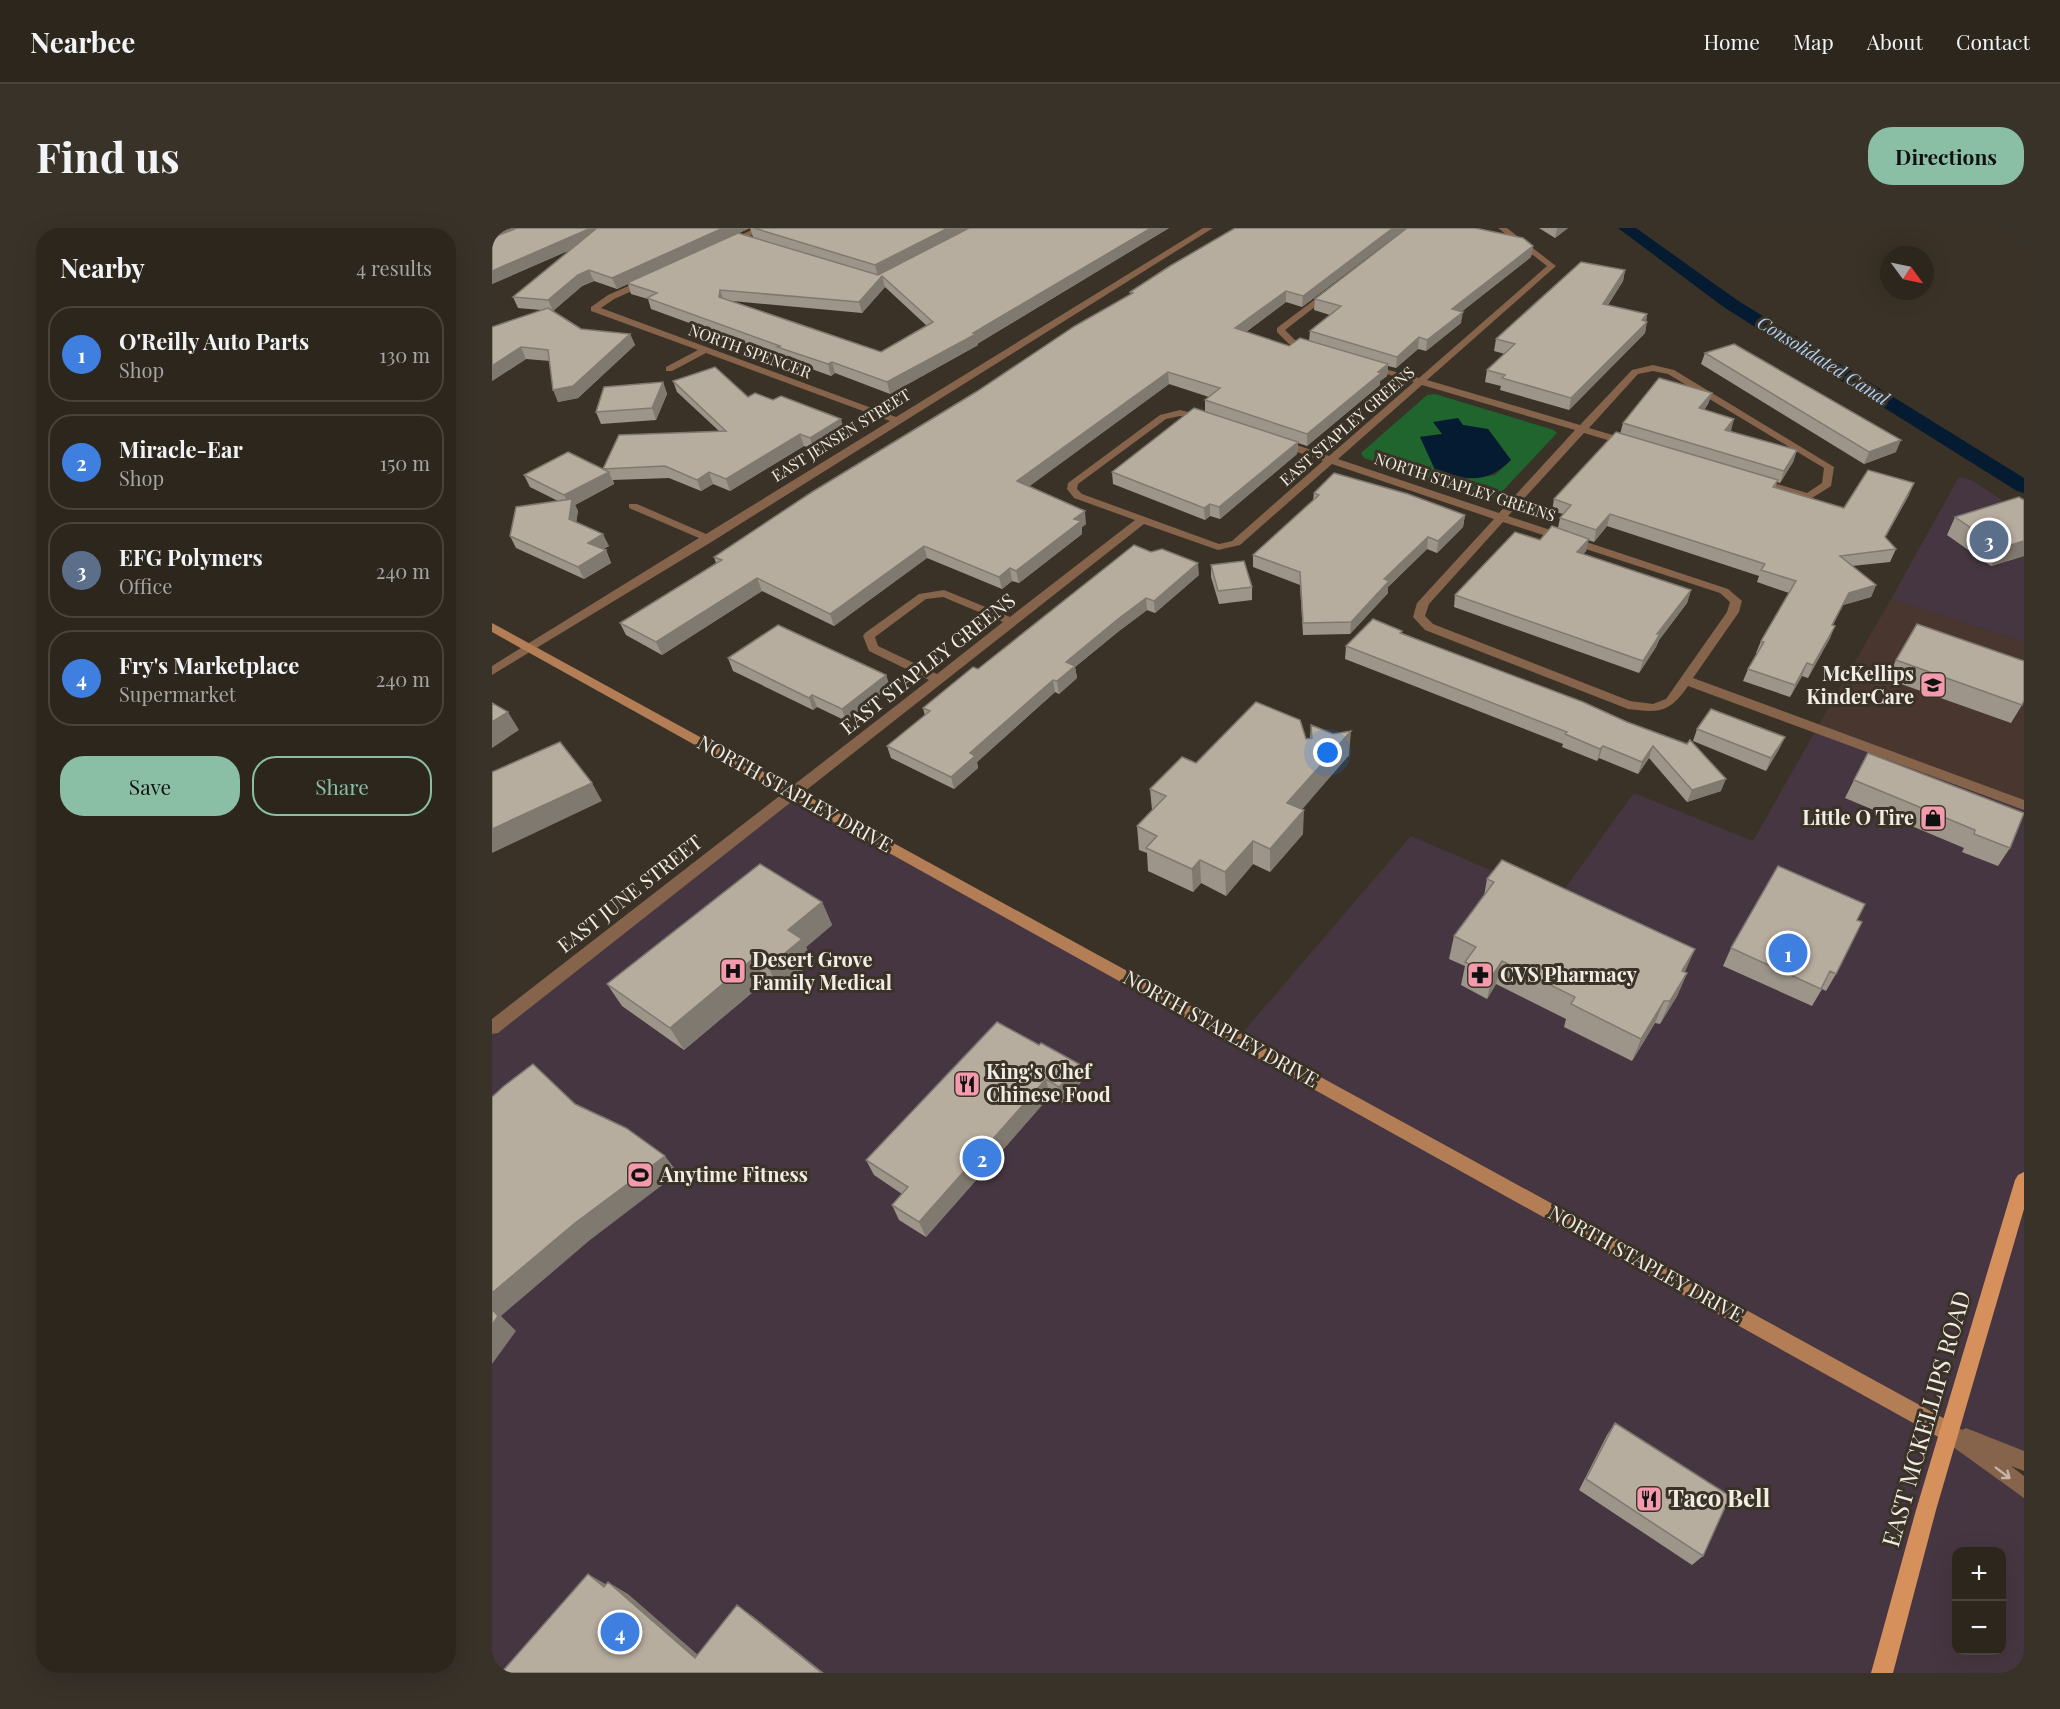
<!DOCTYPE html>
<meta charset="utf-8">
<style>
body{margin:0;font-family:"Playfair Display",serif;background:#383229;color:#f1f3f6}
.controls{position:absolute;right:18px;bottom:18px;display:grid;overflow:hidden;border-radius:12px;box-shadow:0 6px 24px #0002}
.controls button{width:54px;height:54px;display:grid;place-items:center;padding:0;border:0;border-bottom:2px solid #48433b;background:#2c261c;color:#f1f3f6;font:30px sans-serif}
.compass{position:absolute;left:1388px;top:18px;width:54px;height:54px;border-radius:50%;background:#2c261c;box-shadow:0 6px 24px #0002;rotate:123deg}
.you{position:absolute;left:836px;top:525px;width:21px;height:21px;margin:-15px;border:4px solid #fff;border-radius:50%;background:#1a73e8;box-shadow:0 0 0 9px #1a73e833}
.badge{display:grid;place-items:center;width:39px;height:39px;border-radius:50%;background:#8abfa5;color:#fff;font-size:20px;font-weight:700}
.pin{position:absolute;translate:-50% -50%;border:3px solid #fff;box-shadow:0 2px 6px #0006}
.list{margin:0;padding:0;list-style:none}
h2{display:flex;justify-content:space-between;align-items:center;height:78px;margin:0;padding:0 24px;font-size:26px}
h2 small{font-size:20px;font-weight:400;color:#a6a5a3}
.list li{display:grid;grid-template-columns:39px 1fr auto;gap:18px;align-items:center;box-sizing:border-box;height:96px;margin:0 12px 12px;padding:0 12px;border:2px solid #48433b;border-radius:24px}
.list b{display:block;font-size:22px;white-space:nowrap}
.list p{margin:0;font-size:20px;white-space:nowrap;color:#a6a5a3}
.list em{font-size:20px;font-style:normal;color:#a6a5a3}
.actions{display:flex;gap:12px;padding:18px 24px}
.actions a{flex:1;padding:14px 0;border:2px solid #8abfa5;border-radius:24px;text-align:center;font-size:21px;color:#8abfa5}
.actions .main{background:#8abfa5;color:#111}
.map{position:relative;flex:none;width:1532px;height:1445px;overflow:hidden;border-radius:24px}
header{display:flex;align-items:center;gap:36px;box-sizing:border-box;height:84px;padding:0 30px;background:#2c261c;border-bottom:2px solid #48433b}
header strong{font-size:28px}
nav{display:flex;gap:33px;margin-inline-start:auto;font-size:21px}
.intro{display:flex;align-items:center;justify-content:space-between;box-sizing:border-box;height:144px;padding:0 36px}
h1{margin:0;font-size:42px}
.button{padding:15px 27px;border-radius:24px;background:#8abfa5;color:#111;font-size:21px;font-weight:700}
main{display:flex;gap:36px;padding:0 36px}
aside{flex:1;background:#2c261c;border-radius:24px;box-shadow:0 6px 24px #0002}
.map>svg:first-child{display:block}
.commercial{fill:#463641;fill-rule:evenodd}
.education{fill:#49372f}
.green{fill:#20642e;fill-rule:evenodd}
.water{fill:#051b31}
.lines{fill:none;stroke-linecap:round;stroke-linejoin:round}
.canal{fill:#051b31;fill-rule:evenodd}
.street{fill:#86634b;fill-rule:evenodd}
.secondary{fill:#b37d55;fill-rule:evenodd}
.primary{fill:#d6905c;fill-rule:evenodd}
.wall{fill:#9d9589;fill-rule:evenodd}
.shaded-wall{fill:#80796f}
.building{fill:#b7ad9f;stroke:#80796f;stroke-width:1.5;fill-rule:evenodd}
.oneway{stroke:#c6b5a7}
.labels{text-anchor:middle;stroke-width:6;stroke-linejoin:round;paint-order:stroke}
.far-street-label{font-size:16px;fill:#f1ece4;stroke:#3a3226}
.far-water-label{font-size:18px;font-style:italic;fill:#aed1f6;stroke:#3a3226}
.street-label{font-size:20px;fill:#f1ece4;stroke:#3a3226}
.poi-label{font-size:20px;font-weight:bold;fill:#f1ece4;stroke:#3a3226;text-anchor:start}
.near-street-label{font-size:24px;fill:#f1ece4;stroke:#3a3226}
.near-poi-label{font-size:24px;font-weight:bold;fill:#f1ece4;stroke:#3a3226;text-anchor:start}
</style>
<header>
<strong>Nearbee</strong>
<nav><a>Home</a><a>Map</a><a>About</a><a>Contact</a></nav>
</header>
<div class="intro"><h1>Find us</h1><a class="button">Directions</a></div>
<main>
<aside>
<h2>Nearby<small>4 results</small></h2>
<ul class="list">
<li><span class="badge" style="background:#3f7fe0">1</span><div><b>O'Reilly Auto Parts</b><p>Shop</p></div><em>130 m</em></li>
<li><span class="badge" style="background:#3f7fe0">2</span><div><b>Miracle-Ear</b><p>Shop</p></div><em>150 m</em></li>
<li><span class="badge" style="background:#5c6f8a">3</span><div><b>EFG Polymers</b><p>Office</p></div><em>240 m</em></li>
<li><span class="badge" style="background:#3f7fe0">4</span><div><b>Fry's Marketplace</b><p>Supermarket</p></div><em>240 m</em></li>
</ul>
<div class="actions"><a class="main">Save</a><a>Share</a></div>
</aside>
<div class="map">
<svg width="1532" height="1445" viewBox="0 0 1532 1445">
<rect width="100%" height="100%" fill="#3a3226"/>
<path class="commercial" d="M1467 249 1481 253 1532 287V414L1399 371Z
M1325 500 1532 577V1233L1460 1205 1532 1260V1445H0V800L303 566 746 810 919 608 1065 671 1142 565 1261 613ZM1464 1324H1510V1422H1464Z"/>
<path class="education" d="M1399 371 1532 414V577L1325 500Z"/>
<path class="green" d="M943 166 1062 202 1065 205 1005 269 996 270 872 230 869 225 935 167ZM971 197 996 201 1019 232 1003 247 972 251 928 209 950 206Z"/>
<path class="water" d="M966 190 971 197 996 201 1019 232C993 257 976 252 943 242L928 209 950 206 941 194Z"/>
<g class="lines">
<path class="canal" d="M1126 0H1144L1245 72 1532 250V265L1525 263 1233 80Z"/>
<path class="street" d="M263 0H274L240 17 233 15Z
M711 0H721L221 313 0 447V438L207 310 137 280V276H145L214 306 398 193 214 125 180 143H174V139L206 122 99 83V79L116 67 152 51H158V55L122 71 109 80 404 189Z
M1006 0H1015L1064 38 935 152 1088 197 1140 142 1161 137 1182 142 1342 239 1339 258 1317 272 1092 205 1016 288 1236 361 1250 373 1247 384 1201 450 1532 572V582L1196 458C1177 485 1168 485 1136 481L933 402 921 389 925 375 1002 291 840 236 748 317 726 322 652 296 6 805 0 806V791L437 452 377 423 371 408 373 405 427 366 452 362 518 389 643 292 582 270 575 261 576 255 668 187 688 182 720 190 715 193 688 188 674 191 586 256 585 261 590 266 727 316 740 313 831 233 782 216V212H790L837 228 922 154 874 140V136L927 150 1055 38ZM1161 143 1176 146 1332 240 1330 255 1315 265 1097 200 1146 146ZM930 157 1083 202 1007 285 846 231ZM1011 294 1228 365 1238 374 1235 384 1174 471 1161 476 1138 473 941 396 933 388 937 376ZM451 369 511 394 445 446 386 418 383 409 434 371Z
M834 63 841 65 793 102 803 112 822 118V122L797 116 785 104V100Z
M1457 1194 1470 1202 1474 1200 1532 1223V1243L1519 1238 1532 1248V1270L1450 1211 1447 1204 1450 1197Z"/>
<path class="secondary" d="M0 395 1464 1197 1467 1204 1464 1211 1457 1214 1450 1211 0 404Z"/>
<path class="primary" d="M1532 944V981L1444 1282 1401 1445H1379L1424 1282 1523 952 1526 947Z"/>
</g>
<path class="wall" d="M0 0H258L247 5 261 9 258 0H677L485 116 486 117 398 166 343 145 339 148 289 130 288 128 159 81 156 71 139 66 136 56 125 61 102 53 90 58 61 83 89 101 138 106 143 117 86 170 66 174 58 133 34 131 0 153 49 82 26 80 21 69 78 22 0 56ZM393 59 435 98 389 124 240 73 370 85Z
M914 0 810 79 794 74 754 104 797 118 817 113 818 103 838 87 822 82 823 71 1041 18 1039 29 969 84V95L934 123 926 121 904 140 896 138 895 148 888 153V157L815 218 806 215 805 226 728 291 718 288 713 292 621 256 620 244 713 184V172L717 169 677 156 537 258 594 296 590 299V306L527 355 520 353 510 361 435 330 342 398 270 363 170 427 134 407 128 395 224 335 222 329 639 66 638 64Z
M1047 0H1076L1063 10Z
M1133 42 1131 53 1116 77 1155 86 1153 105 1077 182 1008 162 1009 158 993 154 995 142 1013 126 1002 123 1004 111Z
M1213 125 1404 224 1372 236 1209 136Z
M181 153 256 169 352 202 321 221 312 218 238 263 221 256 209 263 177 250 121 252 122 256 83 277 86 283 84 294 117 318 111 321 114 322 119 335 92 351 24 320 18 308 66 273 38 259 32 247 111 241 227 203 185 164Z
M171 154 175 166 164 192 109 196 104 184Z
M1220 165 1216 176 1212 182 1239 203 1238 204 1305 222 1301 234 1288 255 1285 254 1283 259 1352 280 1417 267 1393 310 1404 321 1398 334 1360 338 1384 357 1379 369 1351 377 1341 397 1338 410 1316 450 1310 448 1298 469 1251 453 1256 441 1265 425H1264L1269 413 1297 365 1265 354 1267 348 1115 298 1102 314 1096 312 1094 323 1091 326 1199 362 1195 375 1167 412 1164 419 1147 445 962 379 963 367 1066 300 1068 290 1071 286 1060 283 1062 271 1128 206 1131 195Z
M822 265 973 287 971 299 945 325 935 321 896 359V365L858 406 811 407 808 357 761 339V327L821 272Z
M1463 289 1532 328 1499 338 1455 307Z
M719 337 760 359V372L727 376 719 349Z
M707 347 663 385 655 382 627 403 583 439 585 450 567 466 563 464 485 534 486 540 462 561 399 530 395 518 433 488 431 480 486 441Z
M910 403V405L1135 494 1229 563 1195 574 1157 530 1146 546 1107 530 1105 533 1070 519 1071 516 853 431 854 418Z
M236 430 394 447 398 459 354 493 325 479 321 482 241 443Z
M1404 432 1530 477 1519 495 1395 451Z
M819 497 857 527 810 581 811 606 778 644 761 636 734 668 709 655 701 664 656 643 655 625 647 622 645 598 660 582 658 561 704 535 818 510Z
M1205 501 1293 509 1287 521 1274 543 1201 513Z
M1362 552 1532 585 1518 620 1506 638 1470 624 1472 620 1353 570Z
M995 651 1195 745 1185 768 1168 796 1163 795 1140 833 1072 799 1074 791 1004 756 995 771 969 757 973 738 957 731 962 708 992 668Z
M330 674 340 697 314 719 320 734 288 762 274 753 192 822 130 778 115 756Z
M1365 692 1344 746 1334 763 1330 761 1320 778 1231 738 1239 720Z
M547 817 587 836 590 853 571 875 558 868 434 1009 407 992 400 977 410 966 382 947 374 932Z
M1123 1195 1211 1328 1200 1337 1087 1262 1115 1207Z"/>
<path class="shaded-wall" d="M2 0H33L0 14V1Z
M99 0H112L114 6 0 56V43Z
M231 0H258L137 55H135L136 56 125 61 120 50Z
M456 0H479L386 48 383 37Z
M659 0H677L485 116 486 117 398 166 395 154 481 105Z
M901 0H914L810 79 811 68Z
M1065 0H1076L1063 10Z
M1041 18 1039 29 958 93 960 81Z
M97 42 102 53 90 58 61 83 56 72 86 47Z
M1133 42 1131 53 1109 87 1111 76Z
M390 48 393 59 370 85 367 74Z
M228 62 232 73 227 69Z
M794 63V74L743 112V100Z
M971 84 969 95 934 123 935 112Z
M1155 86 1153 96 1155 94 1153 105 1077 182 1079 170Z
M138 106 143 117 86 170 66 174 61 162Z
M927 109 926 121 904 140 905 129Z
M29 119 34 131 0 153V138Z
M340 134 343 145 339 148 336 136Z
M896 136 895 148 888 153V157L815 218V206Z
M676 144 677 156 527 266 525 253Z
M171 154 175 166 164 192 160 180Z
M1220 165 1216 176 1204 192 1207 180Z
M349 191 352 202 321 221 318 210Z
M1242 191 1239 203 1229 214 1233 202Z
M308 206 312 218 238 263 234 251Z
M1409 212 1404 224 1372 236 1377 224Z
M806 214 805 226 728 291 727 279Z
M1305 222 1301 234 1288 255 1292 243Z
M117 244 122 256 83 277 86 283 83 303 77 291 78 279 72 267Z
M217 244 221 256 209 263 205 252Z
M1422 255 1417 267 1387 321 1393 309Z
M718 276V288L713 292 712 280Z
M593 283 594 296 590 299V306L527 355 524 343 582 291Z
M1118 286 1115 298 1102 314 1104 302Z
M973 287 971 299 945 325 946 313Z
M111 306 117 318 102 327 96 315Z
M936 309 935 321 896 359V365L858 406 859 394 892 351Z
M1532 309V328L1499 338 1509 320Z
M1097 311 1094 323 1083 336 1085 324Z
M432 318 435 330 342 398 338 386Z
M114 322 119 335 92 351 86 339Z
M706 335 707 347 663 385 662 373Z
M518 340 520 353 510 361 507 349Z
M265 350 270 363 170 427 164 414Z
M1384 357 1379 369 1351 377 1334 409 1340 397 1357 365Z
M1199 362 1195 375 1167 412 1164 419 1147 445 1151 433 1165 406Z
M654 370 655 382 627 403 583 439 585 450 567 466 565 453 574 434 626 391Z
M1343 398 1338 410 1316 450 1321 437Z
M1315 435 1310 448 1298 469 1303 457Z
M394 447 398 459 354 493 350 481Z
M561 452 563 464 485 534 486 540 462 561 459 549 478 525Z
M320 467 325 479 321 482 317 470Z
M16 484 27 502 0 520V494Z
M859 503 857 527 795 599V575Z
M1293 509 1287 521 1274 543 1279 530Z
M1111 518 1107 530 1105 533 1108 521Z
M1161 518 1157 530 1146 546 1150 534Z
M1234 551 1229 563 1195 574 1200 562Z
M100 555 110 573 0 625V601Z
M812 582 811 606 778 644V621Z
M761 613V636L734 668 733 644Z
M708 632 709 655 701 664 700 641Z
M330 674 340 697 314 719 320 734 288 762 276 739 296 702Z
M1203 721 1193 744 1181 766 1190 743Z
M262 730 274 753 192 822 178 800Z
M1010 733 1004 756 995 771 1000 748Z
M1195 745 1185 768 1168 796 1178 773Z
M1172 773 1163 795 1140 833 1149 811Z
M587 836 590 853 571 875 567 859Z
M554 851 558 868 434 1009 427 994Z
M173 928 186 945 98 1012 9 1088 24 1103 0 1136V1065L83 995Z
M96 1346 117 1358 112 1359Z
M116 1354 136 1366 221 1440 203 1430Z
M245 1377 262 1389 332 1445H330Z"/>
<path class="building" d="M25 0H99L0 43V10Z
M105 0H231L120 50 97 42 86 47 56 72 21 69Z
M262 0H456L383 37Z
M477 0H659L481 105 484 106 395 154 340 134 336 136 285 119 288 118 155 70 165 65 135 55 246 5 386 47ZM390 48 441 94 389 124 227 69 228 62 367 74Z
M743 0H901L811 68 794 63 743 100 797 118 808 110 896 136 886 144 889 145 815 206 713 172 728 160 676 144 525 253 593 283 582 291 589 293 524 343 518 340 507 349 432 318 338 386 265 350 164 414 128 395 230 332 222 329 320 264 484 164 583 98 641 65 638 64 678 38Z
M915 0H983L1031 10 1041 18 960 81 971 84 935 112 927 109 905 129 818 103 849 78 823 71Z
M1089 34 1133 42 1111 76 1155 86 1150 92 1155 94 1079 170 1010 150 1013 147 995 142 1023 116 1004 111Z
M56 80 89 101 138 106 81 158 61 162 56 122 29 119 0 138V99Z
M1242 116 1409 212 1377 224 1213 125Z
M223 139 256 169 263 165 281 172 289 168 349 191 318 210 308 206 234 251 217 244 205 252 173 238 111 241 127 207 234 203 181 153Z
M1167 150 1220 165 1207 180 1242 191 1233 202 1305 222 1292 243 1131 195Z
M171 154 160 180 104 184 112 159Z
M702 180 806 214 727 279 718 276 712 280 620 244Z
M1124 204 1286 252 1281 259 1352 280 1376 242 1422 255 1393 309 1404 321 1348 328 1384 357 1357 365 1340 397 1343 398 1321 437 1315 435 1303 457 1256 441 1272 414 1269 413 1304 353 1269 342 1273 336 1118 286 1104 302 1068 290 1079 277 1062 271Z
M76 224 117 244 72 267 32 247Z
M842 245 916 266 973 287 946 313 936 309 892 351 897 353 859 394 811 395 808 344 761 327 827 267 822 265Z
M1527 269 1532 272V313L1509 320 1463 289Z
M80 271 77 291 111 306 96 315 114 322 86 339 18 308 24 279Z
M1060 298 1097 311 1085 324 1199 362 1165 406H1168L1151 433 963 367 1023 304 1048 312Z
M642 317 659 324 670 321 706 335 662 373 654 370 626 391 574 434 583 438 565 453 561 452 478 525 483 528 459 549 395 518 438 483 431 480 475 444 481 439 486 441Z
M752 333 760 359 726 363 719 337Z
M881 391 910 403 908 405 1091 474 1135 494 1195 516 1198 512 1234 551 1200 562 1161 518 1150 534 1111 518 1108 521 1073 506 1075 504 854 418Z
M1425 396 1532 433V472L1530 477 1404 432Z
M286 397 394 447 350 481 320 467 317 470 236 430Z
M764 474 808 492 814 511 820 510 819 497 841 506 859 503 795 575 812 582 778 621 761 613 733 644 708 632 700 641 654 620 665 608 645 598 674 568 658 561 690 529 704 535Z
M0 475 16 484 0 494Z
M1219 481 1293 509 1279 530 1205 501Z
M68 514 100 555 0 601V544Z
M1376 525 1532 585 1518 620 1482 606 1483 602 1362 552Z
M1010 632 1203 721 1190 743 1195 745 1178 773H1172L1149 811 1079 776 1083 769 1010 733 1000 748 973 734 984 719 962 708 1002 654 995 651Z
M268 636 330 674 296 702 310 711 276 739 262 730 178 800 115 756Z
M1286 638 1373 676 1365 692 1370 694 1344 746 1338 743 1329 761 1239 720Z
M505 794 547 817 549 815 587 836 567 859 554 851 427 994 400 977 416 959 374 932Z
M41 836 83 876 134 900 173 928 83 995 0 1065V869L12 858Z
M0 1081 6 1088 0 1097Z
M1123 1195 1238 1268 1211 1328 1094 1251Z
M96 1346 112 1359 116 1354 203 1430 245 1377 330 1445H9Z"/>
<defs><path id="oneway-shaft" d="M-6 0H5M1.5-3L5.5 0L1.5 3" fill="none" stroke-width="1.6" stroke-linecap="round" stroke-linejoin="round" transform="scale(1.5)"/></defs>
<use class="oneway" href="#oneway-shaft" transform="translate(1511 1245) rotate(37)"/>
<defs>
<symbol id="school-square" viewBox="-11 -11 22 22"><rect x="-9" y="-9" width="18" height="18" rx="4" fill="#f39aac" stroke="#3a3226"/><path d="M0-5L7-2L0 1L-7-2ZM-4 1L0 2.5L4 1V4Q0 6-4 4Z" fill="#111"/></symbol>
<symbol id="shop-square" viewBox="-11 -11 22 22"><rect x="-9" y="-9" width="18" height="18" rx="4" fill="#f39aac" stroke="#3a3226"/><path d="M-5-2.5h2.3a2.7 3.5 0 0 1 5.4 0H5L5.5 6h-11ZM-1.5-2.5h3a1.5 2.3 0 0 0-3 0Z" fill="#111"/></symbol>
<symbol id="hospital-square" viewBox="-11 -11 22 22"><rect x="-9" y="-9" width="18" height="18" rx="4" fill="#f39aac" stroke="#3a3226"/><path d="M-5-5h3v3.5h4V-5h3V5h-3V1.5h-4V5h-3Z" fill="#111"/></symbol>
<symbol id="pharmacy-square" viewBox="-11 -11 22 22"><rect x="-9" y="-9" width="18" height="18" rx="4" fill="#f39aac" stroke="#3a3226"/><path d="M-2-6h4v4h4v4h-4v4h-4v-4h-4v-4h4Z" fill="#111"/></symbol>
<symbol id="restaurant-square" viewBox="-11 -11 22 22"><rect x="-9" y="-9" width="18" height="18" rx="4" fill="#f39aac" stroke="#3a3226"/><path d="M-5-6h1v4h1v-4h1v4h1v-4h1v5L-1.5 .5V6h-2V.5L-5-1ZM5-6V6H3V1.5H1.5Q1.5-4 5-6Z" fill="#111"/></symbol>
<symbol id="stadium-square" viewBox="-11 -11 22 22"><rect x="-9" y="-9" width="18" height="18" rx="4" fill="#f39aac" stroke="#3a3226"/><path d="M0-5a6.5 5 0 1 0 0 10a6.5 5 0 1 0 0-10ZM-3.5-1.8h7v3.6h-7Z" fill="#111"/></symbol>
</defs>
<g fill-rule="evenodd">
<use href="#school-square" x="1426" y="442" width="30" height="30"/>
<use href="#shop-square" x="1426" y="575" width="30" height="30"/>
<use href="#hospital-square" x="226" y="728" width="30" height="30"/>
<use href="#pharmacy-square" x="973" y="732" width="30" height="30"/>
<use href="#restaurant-square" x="460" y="841" width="30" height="30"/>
<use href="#stadium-square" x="133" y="932" width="30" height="30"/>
<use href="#restaurant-square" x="1142" y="1256" width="30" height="30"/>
</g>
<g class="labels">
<g class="far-street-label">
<text transform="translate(258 123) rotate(20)" y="6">NORTH SPENCER</text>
<text transform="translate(855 198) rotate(-41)" y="6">EAST STAPLEY GREENS</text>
<text transform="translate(349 207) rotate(-32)" y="6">EAST JENSEN STREET</text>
<text transform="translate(973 259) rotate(18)" y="6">NORTH STAPLEY GREENS</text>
</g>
<g class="far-water-label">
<text transform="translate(1331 133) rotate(32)" y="6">Consolidated Canal</text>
</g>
<g class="street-label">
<text transform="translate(436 436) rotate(-38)" y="7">EAST STAPLEY GREENS</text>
<text transform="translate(303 566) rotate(29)" y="7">NORTH STAPLEY DRIVE</text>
<text transform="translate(138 666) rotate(-38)" y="7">EAST JUNE STREET</text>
<text transform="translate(729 801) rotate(29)" y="7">NORTH STAPLEY DRIVE</text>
<text transform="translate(1154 1036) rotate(29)" y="7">NORTH STAPLEY DRIVE</text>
</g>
<g class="poi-label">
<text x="1422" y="453" text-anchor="end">McKellips<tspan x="1422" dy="23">KinderCare</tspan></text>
<text x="1422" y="597" text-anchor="end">Little O Tire</text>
<text x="260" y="739">Desert Grove<tspan x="260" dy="23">Family Medical</tspan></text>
<text x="1008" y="754">CVS Pharmacy</text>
<text x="494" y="851">King's Chef<tspan x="494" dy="23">Chinese Food</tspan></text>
<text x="168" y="954">Anytime Fitness</text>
</g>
<g class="near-street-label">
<text transform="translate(1435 1191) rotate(-74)" y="8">EAST MCKELLIPS ROAD</text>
</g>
<g class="near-poi-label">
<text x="1176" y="1279">Taco Bell</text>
</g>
</g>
</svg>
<div class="controls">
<button>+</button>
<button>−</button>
</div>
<svg class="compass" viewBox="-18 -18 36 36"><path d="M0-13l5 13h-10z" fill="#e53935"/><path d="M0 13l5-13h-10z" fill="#a6a5a3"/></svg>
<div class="you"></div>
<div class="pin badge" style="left:1296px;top:725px;background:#3f7fe0">1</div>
<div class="pin badge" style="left:490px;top:930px;background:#3f7fe0">2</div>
<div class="pin badge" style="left:1497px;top:312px;background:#5c6f8a">3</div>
<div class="pin badge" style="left:128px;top:1404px;background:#3f7fe0">4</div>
</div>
</main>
